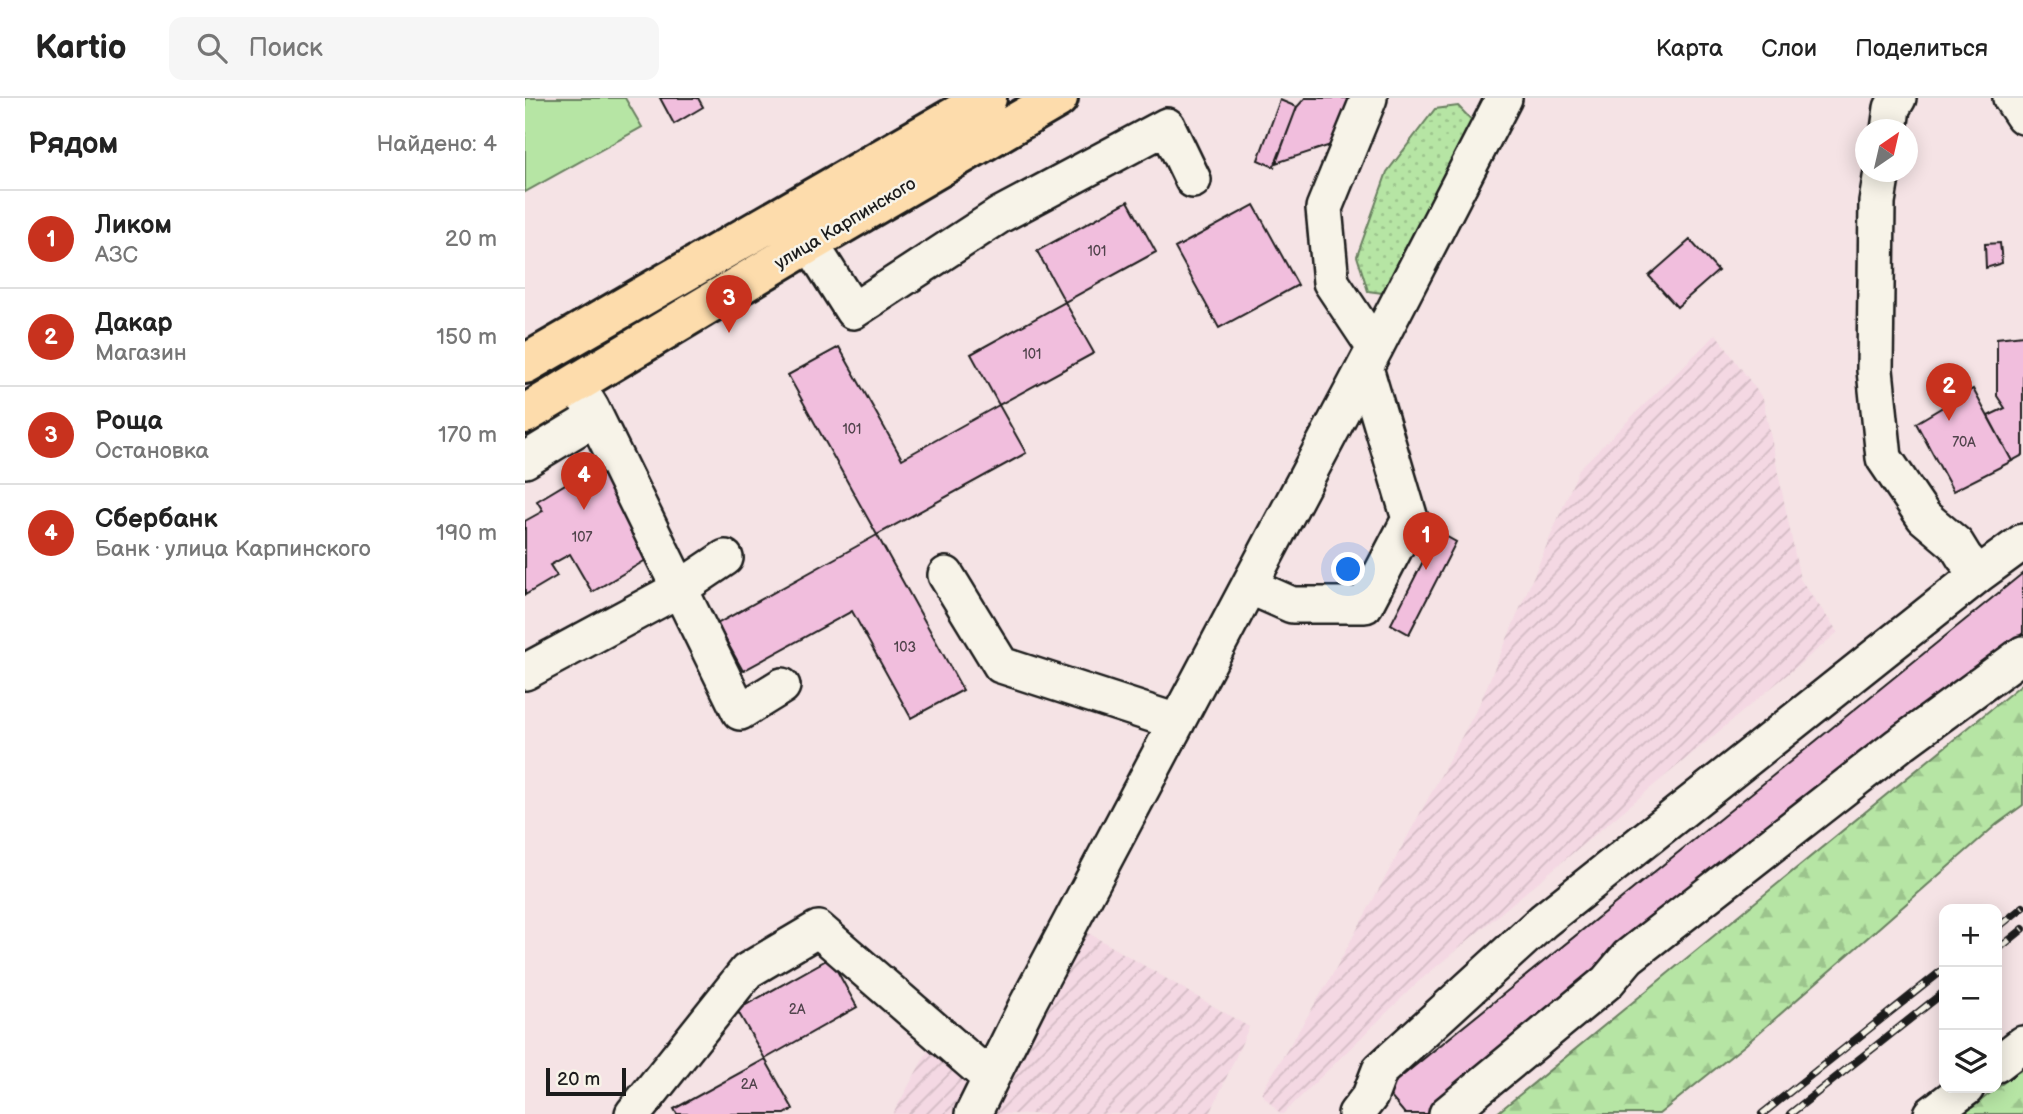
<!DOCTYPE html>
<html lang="ru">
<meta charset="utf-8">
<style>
body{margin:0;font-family:"Balsamiq Sans",sans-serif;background:#f6f6f6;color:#222}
.controls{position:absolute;right:21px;bottom:21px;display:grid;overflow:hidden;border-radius:14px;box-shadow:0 4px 18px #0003}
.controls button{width:63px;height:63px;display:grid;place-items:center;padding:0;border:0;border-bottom:2px solid #e0e0e0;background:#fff;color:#222;font:35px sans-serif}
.compass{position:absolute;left:1330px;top:21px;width:63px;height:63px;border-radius:50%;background:#fff;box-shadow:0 4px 18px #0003;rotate:34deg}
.scale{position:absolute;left:21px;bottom:18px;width:80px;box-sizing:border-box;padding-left:7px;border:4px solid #1c1c1c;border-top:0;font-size:19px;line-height:24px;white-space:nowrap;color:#1c1c1c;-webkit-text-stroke:5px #f7f3e8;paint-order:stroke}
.you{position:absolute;left:824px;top:472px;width:24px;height:24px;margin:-18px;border:5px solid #fff;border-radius:50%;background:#1a73e8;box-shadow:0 0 0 10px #1a73e833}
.badge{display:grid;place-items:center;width:46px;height:46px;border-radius:50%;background:#c8321e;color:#fff;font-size:23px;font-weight:700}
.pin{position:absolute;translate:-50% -58px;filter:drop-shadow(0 2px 4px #0008)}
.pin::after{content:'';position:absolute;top:37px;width:24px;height:21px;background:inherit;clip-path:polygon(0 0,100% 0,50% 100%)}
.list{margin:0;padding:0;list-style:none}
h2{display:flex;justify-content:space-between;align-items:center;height:91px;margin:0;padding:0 28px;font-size:30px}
h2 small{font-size:23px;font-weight:400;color:#767676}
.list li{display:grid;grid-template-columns:46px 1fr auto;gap:21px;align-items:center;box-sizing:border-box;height:98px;padding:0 28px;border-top:2px solid #e0e0e0}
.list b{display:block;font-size:26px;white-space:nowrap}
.list p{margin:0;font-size:23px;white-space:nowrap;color:#767676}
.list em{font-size:23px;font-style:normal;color:#767676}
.icon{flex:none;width:38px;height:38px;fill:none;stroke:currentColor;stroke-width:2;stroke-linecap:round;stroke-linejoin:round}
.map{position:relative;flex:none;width:1498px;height:1016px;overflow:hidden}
header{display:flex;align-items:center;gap:42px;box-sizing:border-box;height:98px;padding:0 35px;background:#fff;border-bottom:2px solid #e0e0e0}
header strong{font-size:33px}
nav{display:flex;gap:38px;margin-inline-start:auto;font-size:24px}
.search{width:490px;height:63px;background:#f6f6f6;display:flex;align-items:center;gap:18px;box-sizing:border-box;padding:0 24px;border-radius:14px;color:#767676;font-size:26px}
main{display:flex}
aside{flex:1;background:#fff}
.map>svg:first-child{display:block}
.industrial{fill:url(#industrial-furrows)}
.grass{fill:url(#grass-dots);stroke:#698060;stroke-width:2}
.forest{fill:url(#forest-firs);stroke:#698060;stroke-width:2}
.park{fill:#b6e5a4;stroke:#698060;stroke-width:2}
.building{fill:#f1bedd;stroke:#1c1c1c;stroke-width:2}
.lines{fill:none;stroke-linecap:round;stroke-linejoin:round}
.minor-casing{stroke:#1c1c1c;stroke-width:40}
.major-casing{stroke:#1c1c1c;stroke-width:44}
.minor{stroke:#f7f3e8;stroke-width:35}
.major{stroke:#fddcac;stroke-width:38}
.rail-casing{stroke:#1c1c1c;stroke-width:8}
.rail{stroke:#f7f3e8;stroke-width:5;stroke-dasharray:16;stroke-linecap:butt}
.labels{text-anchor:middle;stroke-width:5;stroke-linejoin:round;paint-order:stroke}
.number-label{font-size:14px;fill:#51444c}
.street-label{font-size:18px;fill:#1c1c1c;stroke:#f7f3e8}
</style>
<header>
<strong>Kartio</strong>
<div class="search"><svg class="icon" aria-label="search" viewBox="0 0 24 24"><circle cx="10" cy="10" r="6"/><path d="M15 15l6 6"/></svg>Поиск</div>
<nav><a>Карта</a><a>Слои</a><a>Поделиться</a></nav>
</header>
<main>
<aside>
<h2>Рядом<small>Найдено: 4</small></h2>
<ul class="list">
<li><span class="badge">1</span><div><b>Ликом</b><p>АЗС</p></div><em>20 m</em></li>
<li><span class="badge">2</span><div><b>Дакар</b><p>Магазин</p></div><em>150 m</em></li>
<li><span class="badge">3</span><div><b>Роща</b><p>Остановка</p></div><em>170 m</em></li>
<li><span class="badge">4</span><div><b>Сбербанк</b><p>Банк · улица Карпинского</p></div><em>190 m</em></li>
</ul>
</aside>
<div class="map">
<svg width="1498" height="1016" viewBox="0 0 1498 1016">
<defs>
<pattern id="industrial-furrows" width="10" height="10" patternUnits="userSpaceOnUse" patternTransform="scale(1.75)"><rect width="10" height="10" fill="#f4d8e3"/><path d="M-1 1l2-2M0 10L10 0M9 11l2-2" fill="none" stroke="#d1b9c2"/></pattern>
<pattern id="grass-dots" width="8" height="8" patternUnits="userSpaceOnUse" patternTransform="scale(1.75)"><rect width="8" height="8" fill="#b6e5a4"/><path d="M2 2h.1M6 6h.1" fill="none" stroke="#9cc48d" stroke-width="1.8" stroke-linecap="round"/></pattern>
<pattern id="forest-firs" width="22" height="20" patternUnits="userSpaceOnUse" patternTransform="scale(1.75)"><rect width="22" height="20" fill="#b6e5a4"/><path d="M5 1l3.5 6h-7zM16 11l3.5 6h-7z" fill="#9cc48d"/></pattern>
</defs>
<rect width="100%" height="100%" fill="#f5e3e5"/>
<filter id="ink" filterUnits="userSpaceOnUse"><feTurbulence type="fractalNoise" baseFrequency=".0143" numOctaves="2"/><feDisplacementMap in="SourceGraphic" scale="14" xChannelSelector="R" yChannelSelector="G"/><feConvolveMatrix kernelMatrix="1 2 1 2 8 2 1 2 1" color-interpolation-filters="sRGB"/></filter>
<g filter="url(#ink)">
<path class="industrial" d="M1191 236 1238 301 1275 481 1313 534 893 884 758 1016H755L736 995 805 881 954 607 1054 371Z
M560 833 724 929 685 1016H368L416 929 487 966Z"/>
<path class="grass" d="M933 8 957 33 865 196 843 193 832 158 862 74 910 11Z"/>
<path class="forest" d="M1498 585V707L1472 726 1220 947 1134 1016H971Z
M1498 969V1016H1439Z"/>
<path class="park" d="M0 0H100L117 29 0 94Z"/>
<path class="building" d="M135 0H173L178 9 149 26Z
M780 0H838L818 43 751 65 772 9Z
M755 2 772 9 749 69 733 62Z
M603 103 631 154 540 204 512 153Z
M729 107 773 187 694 230 650 150Z
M1165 142 1193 173 1152 209 1124 178Z
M1475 145 1477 165 1461 170 1460 146Z
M540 204 569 255 474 307 446 256Z
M1498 237V357L1487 363 1463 318 1480 310 1472 298V240Z
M314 249 377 361 474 307 501 355 352 437 263 277Z
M1448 291 1487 363 1428 393 1391 325Z
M72 367 126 459 67 494 45 456 25 467 32 478 0 497V423L18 413 12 403Z
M913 434 931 444 884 536 866 526Z
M352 437 438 592 386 620 327 513 218 573 192 526Z
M1498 475V535L906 1016H880L860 992Z
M305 860 332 909 240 961 212 912Z
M240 961 268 1011 260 1016H152L149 1011Z"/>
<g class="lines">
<defs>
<path id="minor" d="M844 0 799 110 806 184 850 250
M1486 0 1498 18
M1364 32 1367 10 1373 0
M1357 74 1352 104 1350 272 1359 360 1399 419 1431 446 1439 459 1454 476
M285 145 328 213 475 117 642 28 668 82
M52 287 66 310 215 614 257 588
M0 362 69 320
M421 477 476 567 652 624
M724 488 767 507H840L885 421 840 270
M0 574 154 491 200 460
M1472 966 1498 946
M108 1016 222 873 293 831 465 980
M448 1016 502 907 850 250 979 0
M831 1016 845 998 855 972 1018 823 1454 476 1498 444
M922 1016 1082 884 1103 859 1374 647 1498 556
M1407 1016 1441 990"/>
<path id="major" d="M0 266 462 0
M0 316 285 145 533 0"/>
</defs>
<use href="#minor" class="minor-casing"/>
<use href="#major" class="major-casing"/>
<use href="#minor" class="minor"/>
<use href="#major" class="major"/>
<defs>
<path id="rail" d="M1472 830 1498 809
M1472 852 1498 831
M1237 1016 1419 871
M1265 1016 1419 894"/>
</defs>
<use href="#rail" class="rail-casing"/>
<use href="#rail" class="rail"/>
</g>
</g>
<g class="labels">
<g class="number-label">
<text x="572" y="158">101</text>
<text x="507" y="261">101</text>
<text x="327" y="336">101</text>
<text x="1439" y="349">70А</text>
<text x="57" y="444">107</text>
<text x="380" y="554">103</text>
<text x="272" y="916">2А</text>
<text x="224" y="991">2А</text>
</g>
<g class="street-label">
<text transform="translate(320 125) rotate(-31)" y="6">улица Карпинского</text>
</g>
</g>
</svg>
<div class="controls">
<button>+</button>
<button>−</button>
<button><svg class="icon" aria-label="layers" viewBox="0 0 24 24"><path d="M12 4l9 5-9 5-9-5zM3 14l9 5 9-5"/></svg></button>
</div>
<svg class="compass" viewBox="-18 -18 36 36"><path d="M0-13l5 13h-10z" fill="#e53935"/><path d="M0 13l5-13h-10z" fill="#767676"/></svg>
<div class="scale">20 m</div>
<div class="you"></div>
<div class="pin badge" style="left:901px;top:472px">1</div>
<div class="pin badge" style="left:1424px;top:323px">2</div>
<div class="pin badge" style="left:204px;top:235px">3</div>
<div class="pin badge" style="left:59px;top:412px">4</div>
</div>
</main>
